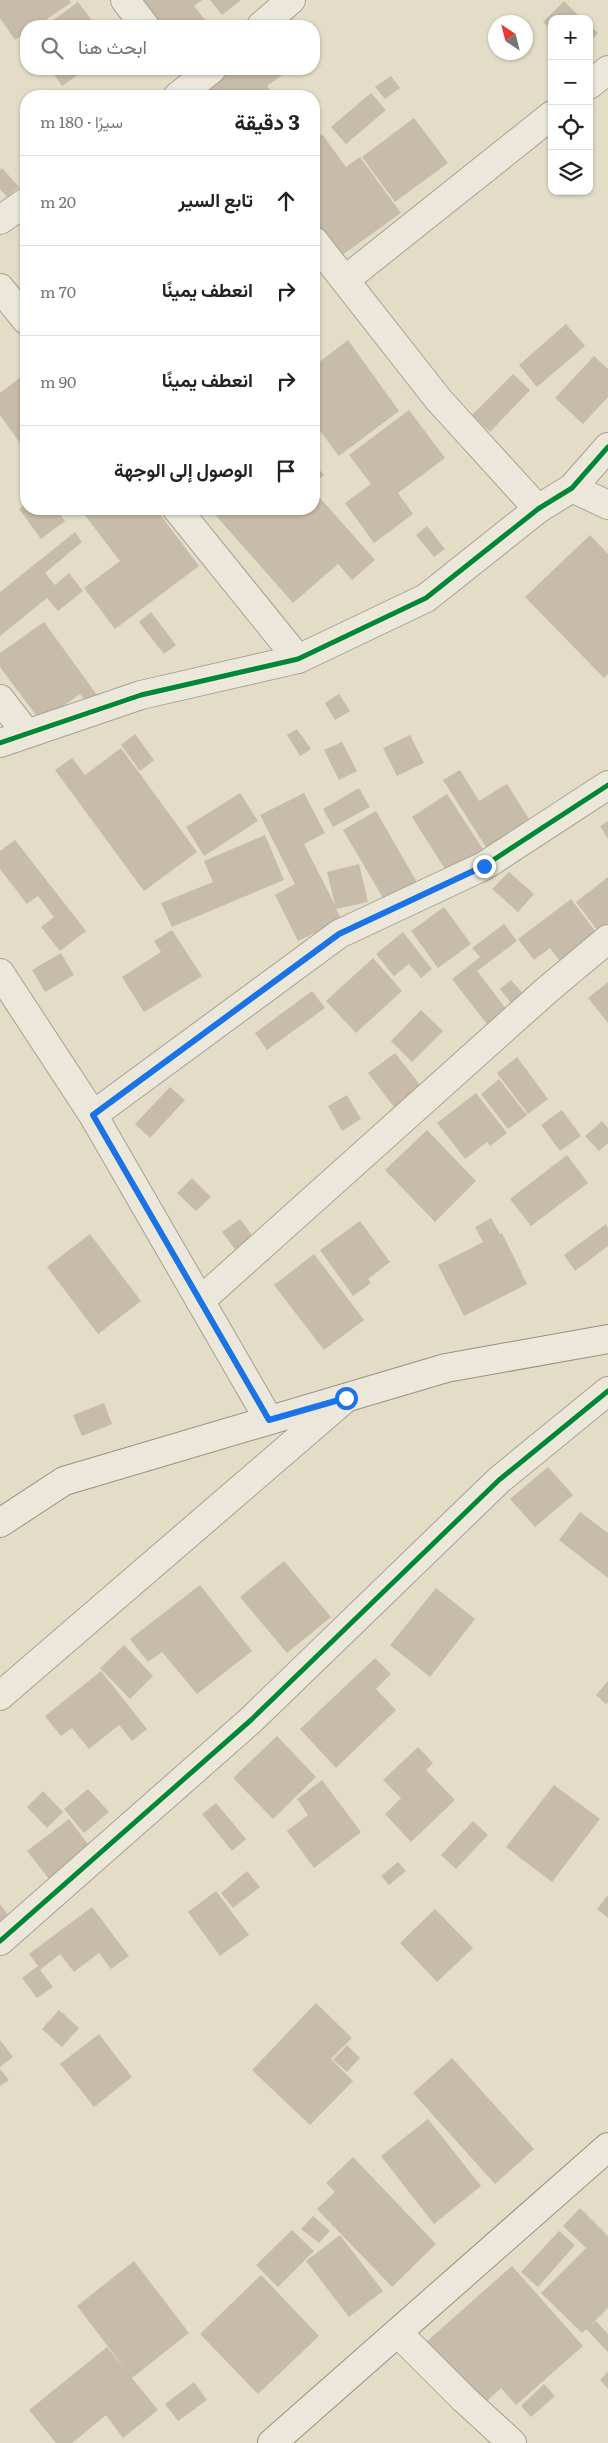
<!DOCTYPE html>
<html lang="ar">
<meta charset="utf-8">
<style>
body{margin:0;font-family:Literata,Vazirmatn,serif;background:#f6f6f6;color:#222;direction:rtl}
.controls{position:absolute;right:15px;top:15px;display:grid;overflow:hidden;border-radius:10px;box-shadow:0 1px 4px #0004}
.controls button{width:45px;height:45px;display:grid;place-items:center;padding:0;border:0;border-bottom:1px solid #e0e0e0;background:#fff;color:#222;font:25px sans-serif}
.compass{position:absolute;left:488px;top:15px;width:45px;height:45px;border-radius:50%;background:#fff;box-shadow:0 1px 4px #0004;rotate:325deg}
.stop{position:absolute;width:15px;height:15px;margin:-11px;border:4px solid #1a73e8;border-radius:50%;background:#fff}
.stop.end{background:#1a73e8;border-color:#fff;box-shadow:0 1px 5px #0008}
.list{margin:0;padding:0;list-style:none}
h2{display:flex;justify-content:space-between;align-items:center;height:65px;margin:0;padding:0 20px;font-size:21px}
h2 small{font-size:16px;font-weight:400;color:#767676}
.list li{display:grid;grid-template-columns:32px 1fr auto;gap:15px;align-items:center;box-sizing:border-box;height:90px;padding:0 20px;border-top:1px solid #e0e0e0}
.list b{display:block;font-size:19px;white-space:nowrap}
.list em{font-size:16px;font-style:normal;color:#767676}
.icon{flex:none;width:28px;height:28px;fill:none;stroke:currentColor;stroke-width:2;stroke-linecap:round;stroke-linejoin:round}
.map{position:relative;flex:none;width:608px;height:2443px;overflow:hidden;direction:ltr}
.search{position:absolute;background:#fff;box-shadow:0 1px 4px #0004;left:20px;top:20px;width:300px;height:55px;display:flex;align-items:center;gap:12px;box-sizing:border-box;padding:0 18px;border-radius:20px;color:#767676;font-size:19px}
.panel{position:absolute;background:#fff;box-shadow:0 1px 4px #0004;left:20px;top:90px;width:300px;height:425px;border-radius:20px;direction:rtl}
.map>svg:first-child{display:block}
.building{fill:#c7bba9}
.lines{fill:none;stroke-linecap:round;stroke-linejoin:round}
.street-casing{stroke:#a8a192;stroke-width:30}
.secondary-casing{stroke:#979182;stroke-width:30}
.street{stroke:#ebe7da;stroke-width:28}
.secondary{stroke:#ebe7da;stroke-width:28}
.cycleway-casing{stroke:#f7edcc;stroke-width:8}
.cycleway{stroke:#00873e;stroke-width:5}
.route{stroke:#1a73e8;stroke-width:6}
</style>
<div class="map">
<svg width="608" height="2443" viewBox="0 0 608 2443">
<rect width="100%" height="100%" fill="#e3ddc8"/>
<path class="building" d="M0 0H69L71 3 36 26H26V33L15 40 0 18Z
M139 0H202L194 6 210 26H149Z
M210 0H241L222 15Z
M564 1 582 19H552V30L543 22Z
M78 2 96 26H45Z
M589 25 598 33 589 42Z
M50 69H86L62 86Z
M227 69H280L284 74 267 86 274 96H202L198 91Z
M391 76 400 88 385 99 375 87Z
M371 93 386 110 346 144 331 127Z
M414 118 448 163 395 202 362 157Z
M322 134 346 167 360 157 401 213 331 263 314 238V140Z
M2 168 19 187 7 197 0 189V170Z
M566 324 585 346 537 387 519 365Z
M348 340 399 411 339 456 314 423V366Z
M594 356 608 369V397L583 424 555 398Z
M26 373V438L20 443 0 415V393Z
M513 374 530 390 490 432 472 415Z
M409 410 445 458 398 493 413 514 374 543 345 503 371 484 349 455Z
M314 464 324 475 314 484Z
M314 491 375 560 352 580 338 564 293 603 210 509H314Z
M26 504V509H56L65 521 41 539 19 509Z
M80 509H156L199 566 115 629 84 588 120 561Z
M427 526 445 549 434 557 416 535Z
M75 532 82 542 45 573 55 585 69 573 83 591 58 611 47 598 0 636V592Z
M590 535 608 554V674L604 678 525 597Z
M151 612 176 645 164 654 139 622Z
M44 622 100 699 90 707 80 694 41 722 0 667V653Z
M339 694 350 711 335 720 325 703Z
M297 729 311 749 300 756 287 735Z
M135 734 154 760 140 771 121 745Z
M410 735 424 763 397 776 383 748Z
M342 742 357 771 339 780 324 750Z
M121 748 197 852 144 891 55 770 72 758 85 775Z
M460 770 479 801 507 784 534 827 491 855 443 780Z
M359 788 370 807 333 827 323 809Z
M240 793 258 821 204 856 186 827Z
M304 793 325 833 304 844 335 905 327 872 359 864 368 902 336 909 342 920 298 941 275 895 295 884 260 815Z
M447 794 488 857 452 880 412 817Z
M376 811 418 884 386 903 343 830Z
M608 821V839L600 826Z
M265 835 284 880 172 927 161 903 213 882 204 861Z
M15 840 86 931 60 951 41 927 54 917 38 896 27 904 0 869V851Z
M509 872 534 894 518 912 492 889Z
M608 877V941L606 942 576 902Z
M571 899 605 944 568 972 550 948 534 960 518 939Z
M444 907 471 944 438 968 411 931Z
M504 924 517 941 477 971 510 1014 491 1029 452 979 480 957 472 948Z
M172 930 202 976 144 1012 122 977 161 952 154 941Z
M403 932 432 969 421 978 409 964 394 976 376 954Z
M61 953 74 975 45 992 32 970Z
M373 958 402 991 356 1033 326 1001Z
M511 980 527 998 515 1008 500 989Z
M608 982V1023L588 998Z
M312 991 325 1008 267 1050 255 1033Z
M421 1010 443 1031 412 1062 391 1041Z
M395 1053 421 1086 394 1107 368 1073Z
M517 1057 548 1099 528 1114 497 1073Z
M499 1079 527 1115 508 1129 481 1094Z
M170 1087 185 1100 150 1138 135 1124Z
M476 1093 507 1133 490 1146 487 1142 465 1159 437 1123Z
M347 1095 361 1119 342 1131 328 1106Z
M562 1110 581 1136 560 1151 541 1125Z
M602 1121 608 1128V1143L599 1151 585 1136Z
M427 1130 476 1181 435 1222 385 1170Z
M567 1155 588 1183 531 1226 510 1199Z
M192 1178 211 1197 196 1211 177 1193Z
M491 1218 500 1234 502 1233 527 1284 464 1316 438 1265 483 1242 475 1227Z
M240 1219 270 1259 252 1272 222 1232Z
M360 1221 390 1262 368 1279 371 1283 353 1296 320 1250Z
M606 1224 608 1228V1246L575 1271 564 1255Z
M90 1234 141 1301 98 1334 47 1267Z
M314 1254 364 1320 324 1350 274 1285Z
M104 1403 112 1424 82 1436 73 1415Z
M548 1467 573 1495 535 1527 510 1499Z
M580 1512 608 1533V1578L559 1540Z
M284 1561 331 1617 287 1653 240 1597Z
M200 1585 252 1651 197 1694 162 1652 148 1662 130 1639Z
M436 1588 475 1619 430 1677 390 1645Z
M124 1645 153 1676 130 1699 100 1668Z
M375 1658 391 1674 376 1689 396 1710 336 1768 300 1729Z
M101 1671 147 1729 132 1741 119 1725 89 1749 72 1728 61 1736 45 1716Z
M608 1681V1702L606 1704 596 1695Z
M277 1736 316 1777 273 1819 233 1778Z
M418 1747 433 1763 426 1770 455 1800 411 1842 385 1814 401 1798 383 1780Z
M322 1780 361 1832 314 1868 287 1831 308 1815 297 1799Z
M554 1785 600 1819 552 1882 506 1847Z
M88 1789 109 1812 84 1833 64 1809Z
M43 1791 63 1812 47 1828 27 1807Z
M216 1803 246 1839 232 1851 202 1814Z
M69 1819 97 1856 56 1888 27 1851Z
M473 1821 488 1835 456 1869 441 1855Z
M398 1862 406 1871 389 1885 381 1876Z
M247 1871 260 1887 233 1908 221 1893Z
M216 1891 249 1935 220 1956 188 1912Z
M608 1895V1918L597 1909Z
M0 1904 12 1920 0 1929Z
M92 1907 129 1956 111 1969 99 1953 74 1972 60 1954 40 1970 53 1987 37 1998 22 1978 38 1966 29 1954Z
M435 1909 473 1948 437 1982 400 1943Z
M316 2003 352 2038 331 2059 353 2081 310 2125 252 2070Z
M59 2010 79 2028 62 2047 42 2029Z
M99 2034 132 2077 94 2107 60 2064Z
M0 2040 13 2057 0 2067Z
M347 2045 360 2058 347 2072 333 2060Z
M452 2058 534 2149 495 2184 413 2093Z
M0 2069 9 2080 0 2086Z
M428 2119 481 2186 434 2224 381 2156Z
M353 2157 436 2244 392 2287 317 2209 335 2192 326 2183Z
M580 2208 608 2236V2308L588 2328 596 2321 608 2334V2352L586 2329 582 2333 541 2293 586 2248 563 2226Z
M313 2216 330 2231 319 2243 301 2229Z
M292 2230 314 2251 278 2287 256 2265Z
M559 2231 575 2245 538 2287 521 2272Z
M340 2235 383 2291 349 2317 306 2261Z
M134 2261 189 2333 132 2378 158 2410 123 2438 106 2415 72 2443H56L29 2410 107 2347 126 2370 77 2306Z
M512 2266 583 2346 516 2405 501 2388 466 2420 409 2357Z
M261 2275 319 2336 258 2394 200 2334Z
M608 2372V2389L600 2380Z
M194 2382 207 2400 178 2421 165 2404Z
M544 2384 555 2396 531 2417 521 2406Z"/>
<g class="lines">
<defs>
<path id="street" d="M125 0 145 26
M261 26 291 0
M589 85 608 70
M178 96 212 69
M0 220 26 202
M314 241 438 399 538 509
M345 280 552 115
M0 288 26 320
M572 488 608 505
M177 509 298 659
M0 699 27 734
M0 743 141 695 298 659 426 598 538 509 572 488 608 447
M0 973 93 1115
M200 1301 547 990 608 939
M269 1420 93 1115 339 934 484 866 608 785
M0 1696 346 1398
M0 1941 251 1720 499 1480 608 1391
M398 2333 464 2399 512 2443"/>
<path id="secondary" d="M0 1523 64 1481 446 1368 608 1339
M272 2443 608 2147"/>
</defs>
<use href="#street" class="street-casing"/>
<use href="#secondary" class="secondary-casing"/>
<use href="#street" class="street"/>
<use href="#secondary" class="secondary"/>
<defs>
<path id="cycleway" d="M0 743 141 695 298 659 426 598 538 509 572 488 608 447
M269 1420 93 1115 339 934 484 866 608 785
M0 1941 251 1720 499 1480 608 1391"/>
</defs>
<use href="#cycleway" class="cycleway-casing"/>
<use href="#cycleway" class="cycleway"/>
</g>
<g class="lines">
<path class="route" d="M346 1398 269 1420 93 1115 339 934 484 866"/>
</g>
</svg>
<div class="controls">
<button>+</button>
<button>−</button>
<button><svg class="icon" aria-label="locate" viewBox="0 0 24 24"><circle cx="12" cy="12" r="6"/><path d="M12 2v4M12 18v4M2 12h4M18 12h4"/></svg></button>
<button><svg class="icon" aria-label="layers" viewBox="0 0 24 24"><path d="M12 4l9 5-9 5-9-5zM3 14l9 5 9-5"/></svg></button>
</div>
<svg class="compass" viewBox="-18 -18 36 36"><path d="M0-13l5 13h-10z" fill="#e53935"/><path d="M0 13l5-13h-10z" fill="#767676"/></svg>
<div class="stop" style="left:346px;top:1398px"></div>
<div class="stop end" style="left:484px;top:866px"></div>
<div class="search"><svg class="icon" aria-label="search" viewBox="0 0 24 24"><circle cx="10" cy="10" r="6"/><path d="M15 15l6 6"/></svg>ابحث هنا</div>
<section class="panel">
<h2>3 دقيقة<small>سيرًا · 180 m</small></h2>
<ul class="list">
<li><svg class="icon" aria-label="ahead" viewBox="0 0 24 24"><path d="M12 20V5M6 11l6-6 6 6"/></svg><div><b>تابع السير</b></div><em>20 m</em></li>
<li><svg class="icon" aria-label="right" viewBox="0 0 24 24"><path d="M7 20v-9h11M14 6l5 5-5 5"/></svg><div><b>انعطف يمينًا</b></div><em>70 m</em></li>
<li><svg class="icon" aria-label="right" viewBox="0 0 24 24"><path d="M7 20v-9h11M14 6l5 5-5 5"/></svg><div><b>انعطف يمينًا</b></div><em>90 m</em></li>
<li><svg class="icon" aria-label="arrive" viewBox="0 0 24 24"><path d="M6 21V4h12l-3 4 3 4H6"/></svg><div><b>الوصول إلى الوجهة</b></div></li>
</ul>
</section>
</div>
